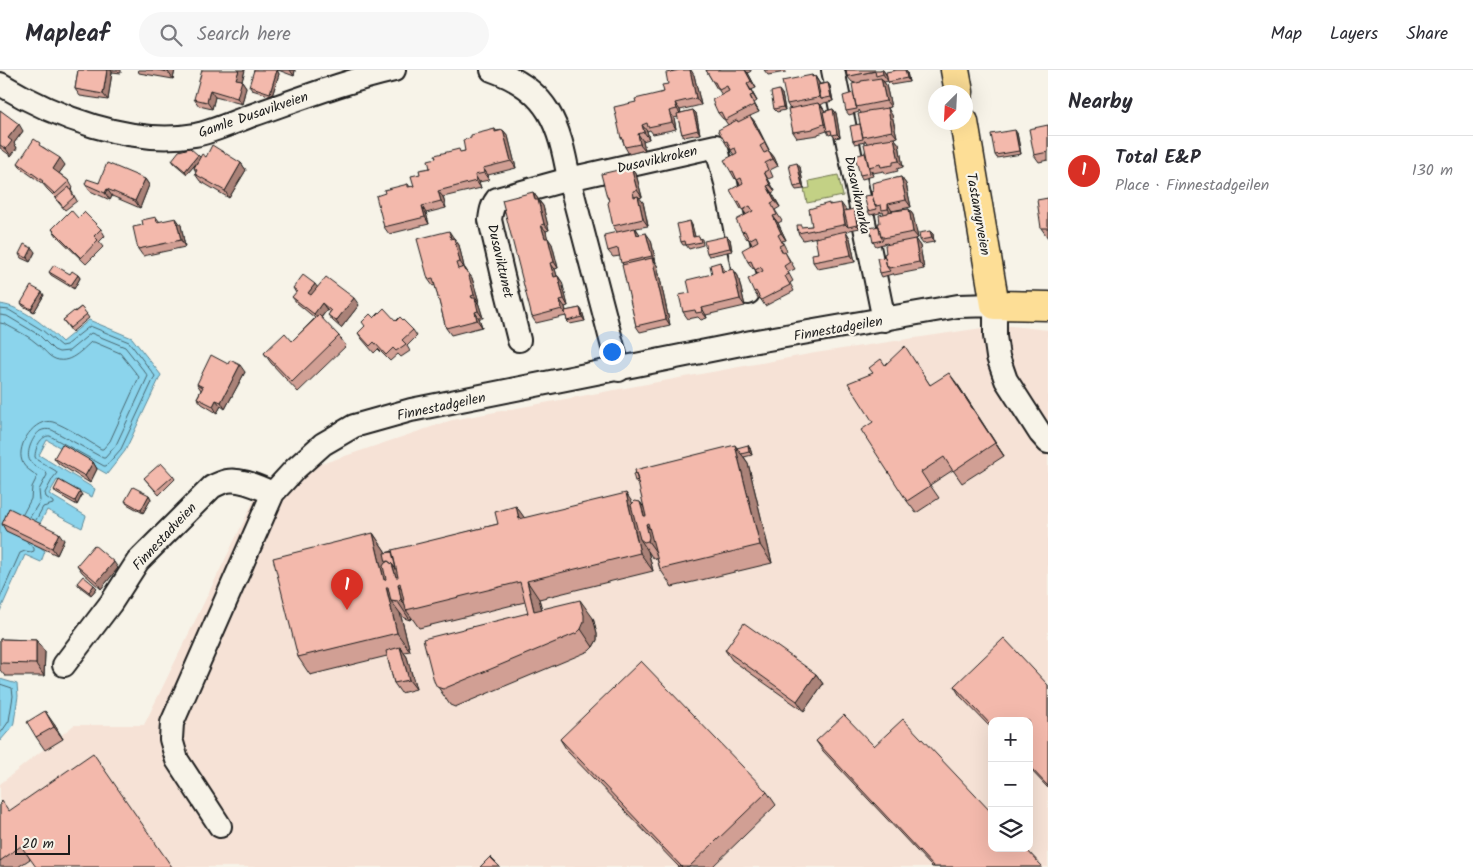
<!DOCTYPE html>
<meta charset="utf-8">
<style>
body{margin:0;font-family:Kalam,sans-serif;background:#f7f7f7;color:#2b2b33}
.controls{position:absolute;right:15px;bottom:15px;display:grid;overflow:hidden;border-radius:10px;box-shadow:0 5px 20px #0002}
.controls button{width:45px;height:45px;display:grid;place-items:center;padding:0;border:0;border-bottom:1px solid #e1e1e2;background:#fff;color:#2b2b33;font:25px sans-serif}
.compass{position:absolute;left:928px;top:15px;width:45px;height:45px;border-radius:50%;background:#fff;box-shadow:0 5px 20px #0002;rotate:204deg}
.scale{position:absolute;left:15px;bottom:12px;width:55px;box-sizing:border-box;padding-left:5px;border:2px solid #1c1c1c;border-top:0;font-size:14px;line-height:18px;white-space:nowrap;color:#1c1c1c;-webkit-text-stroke:4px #f7f3e8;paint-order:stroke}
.you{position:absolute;left:611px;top:281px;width:18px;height:18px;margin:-12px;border:4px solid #fff;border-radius:50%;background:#1a73e8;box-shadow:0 0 0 8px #1a73e833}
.badge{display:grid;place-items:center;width:32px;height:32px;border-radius:50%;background:#d93025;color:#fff;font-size:16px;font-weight:700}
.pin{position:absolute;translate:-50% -41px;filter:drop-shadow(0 1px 2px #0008)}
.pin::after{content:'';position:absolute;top:26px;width:18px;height:15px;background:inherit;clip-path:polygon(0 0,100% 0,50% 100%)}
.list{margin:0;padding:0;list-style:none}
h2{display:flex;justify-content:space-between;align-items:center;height:65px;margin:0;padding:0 20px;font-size:21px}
h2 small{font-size:16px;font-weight:400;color:#7c7c81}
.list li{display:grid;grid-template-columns:32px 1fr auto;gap:15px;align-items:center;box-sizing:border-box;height:70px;padding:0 20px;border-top:1px solid #e1e1e2}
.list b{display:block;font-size:19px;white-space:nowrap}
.list p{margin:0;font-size:16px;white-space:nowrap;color:#7c7c81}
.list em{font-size:16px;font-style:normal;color:#7c7c81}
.icon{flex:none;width:28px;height:28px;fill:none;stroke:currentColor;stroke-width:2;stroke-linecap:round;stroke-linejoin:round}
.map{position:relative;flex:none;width:1048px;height:797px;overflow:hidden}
header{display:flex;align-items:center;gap:30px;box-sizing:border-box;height:70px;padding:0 25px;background:#fff;border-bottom:1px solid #e1e1e2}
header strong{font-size:24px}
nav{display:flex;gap:28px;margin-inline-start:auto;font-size:18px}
.search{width:350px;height:45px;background:#f7f7f7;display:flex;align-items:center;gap:12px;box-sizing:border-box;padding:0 18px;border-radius:28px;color:#7c7c81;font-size:19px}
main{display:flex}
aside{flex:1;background:#fff}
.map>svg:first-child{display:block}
.built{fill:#f6e2d6;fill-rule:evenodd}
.green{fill:#c3d185;stroke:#707650}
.water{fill:#8bd4ec;stroke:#5f8a99}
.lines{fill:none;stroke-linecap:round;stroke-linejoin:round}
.shore{stroke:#48666f;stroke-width:1}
.minor-casing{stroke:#1c1c1c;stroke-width:26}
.major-casing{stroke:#1c1c1c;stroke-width:31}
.minor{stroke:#f7f3e8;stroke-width:22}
.major{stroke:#fdde96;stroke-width:28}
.wall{fill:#d19f94;stroke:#1c1c1c}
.shaded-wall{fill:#aa8278;stroke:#1c1c1c}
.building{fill:#f3b9ac;stroke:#1c1c1c}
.labels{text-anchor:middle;stroke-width:4.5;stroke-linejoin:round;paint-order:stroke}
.street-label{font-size:14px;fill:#1c1c1c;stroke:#f7f3e8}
</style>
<header>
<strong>Mapleaf</strong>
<div class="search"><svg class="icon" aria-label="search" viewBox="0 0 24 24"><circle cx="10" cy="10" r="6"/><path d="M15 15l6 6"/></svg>Search here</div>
<nav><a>Map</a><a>Layers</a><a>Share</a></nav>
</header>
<main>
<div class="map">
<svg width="1048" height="797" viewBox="0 0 1048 797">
<rect width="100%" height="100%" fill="#f7f3e8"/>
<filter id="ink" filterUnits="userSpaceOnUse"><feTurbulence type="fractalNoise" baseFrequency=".02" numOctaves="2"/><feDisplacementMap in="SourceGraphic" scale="10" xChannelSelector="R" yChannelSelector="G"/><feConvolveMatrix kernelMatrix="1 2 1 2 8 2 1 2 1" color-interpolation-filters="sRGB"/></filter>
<g filter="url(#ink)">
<path class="built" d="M1002 255 1048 260V797H0V714L74 655H144L262 414 452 350 815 283ZM992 651H1029V778H992Z"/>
<path class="green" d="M838 105 843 126 807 133 804 119 810 118 809 111Z"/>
<path class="water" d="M0 234C23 237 46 256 62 272L89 250 132 268 161 305 125 381 107 404 47 370 39 385 95 419 92 427 57 410 49 424 86 446 82 458 47 440 31 470 45 481 41 492 25 485 0 541Z
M0 609 17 614 18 626 14 652 13 656 0 671Z"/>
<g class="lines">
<path class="shore" d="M0 239 9 240 42 260 61 276 66 275 90 256 129 272 155 306 121 379 106 396H104L50 366C41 365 35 378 35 387L37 390 56 401 57 403 53 408 45 423 46 427 53 432V434L43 437 36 450
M0 245 7 246 39 265 54 280 59 282 69 281 91 263 125 277 148 306 116 375 105 388H103L52 360C47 359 44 359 40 361 33 366 25 383 30 391 33 396 41 399 46 402L47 405 39 420 40 431 30 447
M0 253 5 254C15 260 27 265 35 272 41 276 45 282 50 286 66 298 80 282 91 272H94L120 283 139 307 110 371 103 379H101C88 371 66 356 53 352 35 347 16 375 22 391 24 399 33 401 37 407L32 417 31 429 23 444
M0 528 20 483 25 481 31 482 34 481V478L27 472
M0 614 12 618 13 626 9 651 0 664"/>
<defs>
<path id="minor" d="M492 0C549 20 559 54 569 109L619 300
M833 0 884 250
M0 14C55 47 130 76 195 65 212 62 236 51 253 45 299 29 346 11 394 0
M519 270 503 206 490 150C491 142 492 135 497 129L569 109 716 76 726 113 748 223
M64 595 111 533 138 491 212 417C216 415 222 412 227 411 241 408 260 418 273 423
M220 756 177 690 171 669 172 653 273 423 295 399 323 374 354 356 411 340 751 272 958 236 995 235V266L998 287 1006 310 1040 363 1048 372"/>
<path id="major" d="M955 0 959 22
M964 52 995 235 1048 236"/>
</defs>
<use href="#minor" class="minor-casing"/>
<use href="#major" class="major-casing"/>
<use href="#minor" class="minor"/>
<use href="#major" class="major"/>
</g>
<path class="wall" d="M78 0H121V3L112 2 108 30 80 26 75 19Z
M138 0H175L173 9 139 3Z
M245 0 242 11 246 17 242 34 215 27 212 39 199 36 194 29Z
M277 0 279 4 272 26 252 20 249 16Z
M278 0H295L294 6Z
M706 0H751V1L748 3 756 18 751 20 757 31 754 33 759 42 750 46 755 52 769 80 765 83 769 81 774 87 778 96 770 100 773 107 768 109 775 121 772 123 780 137 775 140 782 151 778 153 786 170 782 171 787 181 785 182 795 199 788 202 793 211 790 213 794 221 765 236 760 228 759 229 754 222 758 204 754 198 753 199 748 192 752 174 748 168 747 169 742 162 746 144 742 139H741L737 132 740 114 736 108 735 109 731 102 734 85 730 79H729L725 72 728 55 724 49H723L718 43 722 25 718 19H717L713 12Z
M764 0H785L786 2 768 5Z
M883 0 887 6 888 11 884 12 886 15 891 37 884 39 892 45 897 67 894 68 899 74 903 97 897 99 898 101 886 104 884 101 873 103 871 100 873 106 862 109 860 105 867 73 865 70V72L855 74 853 71 860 54 861 43 859 40V42L849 45 846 41 854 24 855 13 852 12 847 6Z
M905 0 907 2 909 12 891 15 888 12Z
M694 5 701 35 680 40 681 43 693 40 696 43 700 64 684 67 682 64 678 47 674 48 676 59 653 64 650 60 647 61 649 69 643 71 645 80 629 84 625 77 623 71 621 68 636 32 664 22 668 14Z
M812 5 813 7 815 6 820 14 828 13 830 16 833 31 824 33 821 35 825 41 833 39 836 43 840 67 835 68 832 64 829 65 827 61 818 64V65L797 68 793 62 790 39 787 34Z
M782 24 785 40 777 42 774 39Z
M0 40 23 61 14 73 17 78 11 86 0 78Z
M1048 55V90L1039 92 1034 85Z
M495 59 496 61 503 60 508 66 516 98 488 105 489 110 479 112 481 118 443 127 446 138 426 143 429 154 389 164 384 157 385 123 408 114 410 117 414 116 420 104 430 98 461 82 465 81 471 68Z
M1017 63 1021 84 997 88 995 85Z
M43 77 65 95 59 103 69 111 73 118 71 120 77 131 65 140 58 132 56 128 47 119 43 114 22 99 18 93Z
M206 87 241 93 246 100 229 128 200 111 195 104 196 102 194 98 196 93 187 104 174 93 172 90Z
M631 97 636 104 642 127 639 128 643 132 648 156 636 158 640 165 651 170 656 193H655L657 195 670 255 640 262 636 256 623 195 620 186 613 187 608 181 617 162 613 156 609 130 607 127Z
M800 97 804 119 796 120 794 117Z
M901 107 906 114 911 137 892 141 909 139 913 145 918 168 915 169 920 176 924 199 894 205 893 203 892 204 882 207 880 203 886 183 888 174 887 173 876 176 873 172 879 156 884 144 883 142 881 143 880 141V143L870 145 868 141 873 121 893 109Z
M145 109 149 115 140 138 112 126 110 130 90 121 85 114Z
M533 122 543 136 549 160 546 161 547 168 552 174 558 198 555 199 557 206H558L562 212 568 236 565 237 566 241 580 238 582 241 585 251 570 254 567 251 566 246 536 253 532 247Z
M1048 128V168L1041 158Z
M830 134 846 140 856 142 860 158 850 160 846 162 850 168 855 192 818 199 813 192 818 183 817 167 803 170 798 163 803 157 812 156Z
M156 147 160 152 181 155 185 177 143 186 138 179 143 155Z
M78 148 101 159 105 166 99 172 103 177 86 194 57 166 52 159Z
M692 155 695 167 702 169 703 175 689 179 686 175H683L681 172Z
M930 161 933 164 934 172 923 174 920 170Z
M453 167 459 175 464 197 472 208 479 232H478L479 235 483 248H479L482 257 451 265 446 258 435 215 433 216 428 209Z
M730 169 732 181 709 186 707 183Z
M35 182 30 192 21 188 19 184Z
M724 199 725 201 733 199 738 206 745 236 706 245 707 248 701 250 698 247 688 249 683 242 690 223 712 204Z
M49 202 78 205 80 208 74 219 51 205Z
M317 217 359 235 341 258 333 251 328 245 330 243 327 240 321 248 339 266 346 276 298 322 271 293 264 283 292 271 315 248 297 233 292 227 296 223 293 218Z
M44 225 34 242 23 236 21 233Z
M81 237 89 248 72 262 63 250Z
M374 248 396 251 413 260 417 266 407 276 410 281 401 287 398 284 390 291 378 279 374 283 362 269 358 263Z
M913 289 930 315H958L1004 386 962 413 953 400 930 415 939 428 916 443 907 431 873 352V303L886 295Z
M245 302 225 339 221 336 217 343 202 334 197 328 201 320 197 314Z
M737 378H750L752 385 744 387 748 393 772 493 672 517 660 499 657 489 652 487 648 481 653 501 539 529 542 539 593 548 597 563V570L593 577 589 581 455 637 450 635 434 611 528 543 525 532 419 558 412 548 410 550 404 548 400 543 410 581 404 582 407 587 416 619 401 623 394 613 387 586 310 605 298 587 373 463 385 481V483L498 454 516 436 524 448 633 433 640 432 645 439 639 414H637L635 411Z
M54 388 93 392 97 399 90 413 59 394Z
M173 406 175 409 159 425 144 408Z
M54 420 82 425 77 435 56 423Z
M149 425 151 429 143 443 127 434 125 431Z
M2 454 64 470 57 485 6 461Z
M77 495 118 498 101 519 82 502Z
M77 513 97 518 91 525 79 516Z
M0 569 36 570 45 582 44 606H5L0 600Z
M725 580 816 604 823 614 804 641 732 590Z
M1048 615V718L1029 698V651H992V659L960 626 954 616Z
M54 654 63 669 45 680 36 667Z
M560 669 767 722 776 735 712 797H679L568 682Z
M816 671 874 676 1025 778 1042 797H932L823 681Z
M0 733 30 789 18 797H0Z"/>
<path class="shaded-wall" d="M107 0H111L112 2 108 30 103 24Z
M169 0H175L173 9 168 2Z
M239 0H245L242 11 246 17 242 34 237 28 236 9Z
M277 0 279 4 272 26 270 23Z
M290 0H295L294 6Z
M690 0H691L694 5 701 35 696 28Z
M745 0 748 3 756 18 751 11Z
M880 0H883L887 6 888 11Z
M905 0 907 2 909 12 907 8Z
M812 5 816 10 815 6 819 13 823 29H821L819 26Z
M881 8 886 15 891 37 886 31Z
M828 13 830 16 833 31 831 27Z
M747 14 751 20 757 31 753 25Z
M210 20 215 27 212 39 207 32Z
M779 20 782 24 785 40 783 37Z
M750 26 754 33 759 42 754 35Z
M675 33 680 40 682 46 677 39Z
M818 33 821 37 820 34 825 41 829 61 824 54Z
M888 38 892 45 897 67 892 61Z
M833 39 836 43 840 67 837 64Z
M693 40 696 43 700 64 698 60Z
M669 41 674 48 676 59 672 52Z
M750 46 755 52 769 80 765 73Z
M19 54 23 61 14 73 17 78 11 86 6 79 8 68Z
M642 55 647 61 649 69 644 62Z
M503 60 508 66 516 98 511 91Z
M1015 60 1017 63 1021 84 1019 81Z
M638 64 643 71 645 80 640 74Z
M894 68 899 74 903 97 899 91Z
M769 81 774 87 778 96 773 89Z
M198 85 201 88 187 104 185 101Z
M60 88 65 95 58 105 53 99Z
M241 93 246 100 229 128 225 121Z
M797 93 800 97 804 119 802 115Z
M631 97 636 104 642 127 637 120Z
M483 98 488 105 489 110 484 103Z
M764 102 768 109 775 121 770 115Z
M475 105 479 112 481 118 476 111Z
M901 107 906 114 911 137 906 130Z
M145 109 149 115 140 138 135 131Z
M767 116 772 123 780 137 775 131Z
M107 119 112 126 110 130 105 123Z
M438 121 443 127 446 138 441 131Z
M533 122 538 129 540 137 535 130Z
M638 126 643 132 648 156 643 149Z
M538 130 543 136 549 160 544 154Z
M841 133 846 140 848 157 845 154Z
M888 134 892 141 893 146 888 139Z
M422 136 426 143 429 154 425 147Z
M854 139 856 142 860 158 857 155Z
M909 139 913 145 918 168 913 162Z
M773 146 778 153 786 170 781 163Z
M176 148 181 155 185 177 181 170Z
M690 151 692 155 696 170 693 167Z
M541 155 546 161 549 175 545 168Z
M635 158 640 164 637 165Z
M449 161 453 167 456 176 451 169Z
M846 161 850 168 855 192 851 185Z
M930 161 933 164 934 172 932 168Z
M646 163 651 170 656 193 652 186Z
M727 166 730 169 732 181 730 178Z
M454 168 459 175 464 197 472 208 479 232 474 225 465 199 460 192Z
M548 168 552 174 558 198 554 192Z
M915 169 920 176 924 199 919 192Z
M32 178 35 182 30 192 27 188Z
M652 188 657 195 670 255 666 249Z
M720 192 724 199 727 208 722 202Z
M550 193 555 199 559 213 554 207Z
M733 199 738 206 745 236 740 229Z
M78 205 80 208 74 219 71 215Z
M558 206 562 212 568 236 564 229Z
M315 214 320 221 313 229 308 223Z
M42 222 44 225 34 242 31 239Z
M471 226 476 232 475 228 479 235 483 248 478 241Z
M354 228 359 235 341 258 336 251Z
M560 230 565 237 567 246 562 239Z
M322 233 327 240 319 250 314 244Z
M580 238 582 241 585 251 582 247Z
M702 238 706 245 707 248 702 242Z
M475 242 479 248 482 257 477 250Z
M240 295 245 302 225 339 221 332Z
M949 303 958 315 1004 386 995 373Z
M216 330 221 336 217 343 213 336Z
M735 375 748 393 772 493 760 475Z
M748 375 750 378 752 385 749 382Z
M93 392 97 399 90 413 85 406Z
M80 422 82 425 77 435 75 431Z
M626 423 638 441 640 469 648 481 653 501 640 483Z
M149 425 151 429 143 443 141 440Z
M640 432 652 449 644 446Z
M516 436 529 454 519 449Z
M646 454 658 472 660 488 648 471Z
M59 463 64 470 57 485 52 478Z
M373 463 385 481 396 528 384 510Z
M114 492 118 498 101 519 97 512Z
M392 494 405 511 396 507Z
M527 511 539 529 547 559 534 541Z
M398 514 410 532 408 540 401 529Z
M94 515 97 518 91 525 89 522Z
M386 517 396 532 391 531 400 543 410 581 397 563Z
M401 529 408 540H406L412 548 410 550 398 532Z
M580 530 593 548 597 563V570L593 577 581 559Z
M36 570 45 582 44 606 36 594Z
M400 577 407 587 416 619 409 610Z
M816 604 823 614 804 641 797 631Z
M45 641 54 654 63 669 54 657Z"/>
<path class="building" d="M78 0H107L103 24 75 19Z
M157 0H169L168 2Z
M202 0H239L236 9 242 10 237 28 210 20 207 32 194 29Z
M254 0H277L270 23 249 16Z
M680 0H690L696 28 675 33 677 39 669 41 672 52 648 57 647 53 642 55 644 62 638 64 640 74 625 77 622 67 621 68 614 37 636 32 635 29 664 22 662 15 668 14 666 3Z
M706 0H745L751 11 747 14 753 25 750 26 754 35 725 50 721 42 718 43 712 30 729 21 727 16 719 20 715 12H713Z
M846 0H882L883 4 876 6 875 1 850 6H847Z
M897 0H905L907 8 888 12 886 2Z
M812 5V7L815 6 819 26 817 28 787 34 782 11Z
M881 8 886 31 856 37 852 14 861 12V11Z
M828 13 831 27 821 29 818 15Z
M779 20 783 37 774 39 771 22Z
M853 23 857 39 846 41 843 26Z
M818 33V34H820L824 54 813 58V59L793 62 788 39Z
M888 38 892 61 863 67 858 44 867 42V41Z
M833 39 837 64 832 65 831 60 827 61 823 42Z
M0 40 19 54 8 68 12 71 6 79 0 75Z
M693 40 698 60 682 64 677 44Z
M750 46 765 73 760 76 764 83 769 81 773 89 765 93 768 100 764 102 770 115 767 116 775 131 771 133 777 145 773 146 781 163 778 165 783 174 779 176 783 183 785 182 790 192 784 196 789 204 785 206 790 215 761 230 756 221 754 222 748 209 763 201 761 197 755 200 751 191 748 192 742 180 758 171 756 166 749 170 745 161 742 162 736 150 753 141 750 136 743 140 739 131 737 132 730 120 743 113 741 108 737 110 733 101 731 102 724 90 737 83 735 78 731 80 727 71 725 72 718 60 737 50 738 52Z
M860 54 863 69 853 71 850 56Z
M1048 55V82L1034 85 1029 59Z
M495 59V62L503 60 511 91 483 98 484 103 475 105 476 111 438 121 441 131 422 136 425 147 384 157 376 126 385 123 384 120 408 114V117L414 116 411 106 420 104 419 100 430 98 428 90 436 88 435 85 459 79 460 82 465 81 463 70 471 68V65Z
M1015 60 1019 81 995 85 991 64Z
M894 68 899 91 893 92V95L881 97 880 94 869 97 864 74 873 72V71Z
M34 69 40 73 39 75 60 88 53 99 69 111 55 124 42 112 43 111 18 93Z
M212 75 241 93 225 121 195 104 197 100 194 98 202 84 206 87Z
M190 78 198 85 185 101 172 90 179 81Z
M865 83 870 103 860 105 855 86Z
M107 93 145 109 135 131 107 119 105 123 85 114 87 109 99 113Z
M797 93 802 115 794 117 789 95Z
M631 97 637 120 633 121 634 127 638 126 643 149 613 156 608 133 609 132 608 127H607L601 104Z
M901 107 906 130 888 134V139L882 140 881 135 876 136V134L875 135 871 122 873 121 872 113 892 108V109Z
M69 117 74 127 63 137 56 128Z
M533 122 535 130H538L544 154 541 155 545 168H548L554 192 550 193 554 207 558 206 564 229 560 230 562 239 532 247 502 130Z
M872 125 875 135 877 139 868 141 864 126Z
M1048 128V158H1041L1037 130Z
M829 133V135L841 133 845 154 843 155 813 161V160L798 163 797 155H801V157L812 156 809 139Z
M854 139 857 155 848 157 844 141Z
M909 139 913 162 883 168V166L881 167 878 153H880L879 145 888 143V142L893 141Z
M71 140 78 148 84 142 101 159 94 166 98 170 81 188 52 159Z
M156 147 157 152 176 148 181 170 138 179 133 157 143 155 142 150Z
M690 151 693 167 699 166 701 172 686 175 685 171 681 172 677 154Z
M879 156 881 167 883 170 873 172 870 158Z
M635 158 637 165 646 163 652 186 621 193 618 178 608 181 604 165Z
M449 161 451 169 454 168 460 192 456 193 458 199 464 197 466 202H468L474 225 471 226 472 228H475L478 241 475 242 477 250 446 258 433 208 428 209 417 169Z
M846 161 851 185 813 192 812 184 818 183 815 168Z
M930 161 932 168 920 170 919 163Z
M727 166 730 178 707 183 704 171Z
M915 169 919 192 889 198V197H887L884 184 886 183 885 175Z
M24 174 32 178 27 188 19 184Z
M885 187 887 197 890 201 880 203 877 188Z
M652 188 666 249 636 256 622 195Z
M720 192 722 202 733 199 740 229 702 238V242L696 243 695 240 683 242 679 225 690 223 687 210 712 204 710 195Z
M54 195 70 204 72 201 78 205 71 215 49 202Z
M303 205 315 214 308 223 311 225 326 207 354 228 336 251 328 245 331 241 322 233 314 244 292 227 297 221 293 218Z
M31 216 42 222 31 239 21 233Z
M81 237 87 244 70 258 63 250 74 241 75 242Z
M384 238 396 251 400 247 413 260 402 270 406 274 396 281 393 278 386 285 374 272 370 276 358 263 365 256 362 252 370 244 374 248Z
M580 238 582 247 567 251 565 241Z
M319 245 339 266 292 312 264 283 285 263 292 271Z
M905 276 930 315 949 303 995 373 953 401 944 387 921 402 930 416 907 431 861 360 873 352 848 313 873 303 869 298 881 289 885 295Z
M211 285 228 294 230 290 240 295 221 332 216 330 213 336 197 328 203 317 197 314Z
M62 374 93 392 85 406 54 388Z
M735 375 760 475 660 499 648 453 646 454 649 467 648 471 644 472 640 469 631 435 635 431 640 432 644 446H646L635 400Z
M748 375 749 382 741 384 737 378Z
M161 393 173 406 156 421 144 408Z
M636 403 638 410 635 411 633 404Z
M59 410 80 422 75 431 54 420Z
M133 417 149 425 141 440 125 431Z
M626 423 640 483 527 511 534 541 580 530 584 545V552L581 559 577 563 443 619 437 617 434 611 423 569 528 543 520 512 406 540 400 513 398 514 401 529 398 532 391 531 388 517H386L397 563 298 587 273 488 373 463 384 510 386 509 383 496 385 493 388 491 392 494 396 507H398L392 480 498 454 495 442 516 436 519 449Z
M9 438 59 463 52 478 2 454Z
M94 475 114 492 97 512 77 495Z
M392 482 396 499 392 494 388 491 386 492 384 483Z
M83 506 94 515 89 522 77 513Z
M744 553 816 604 797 631 725 580Z
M1004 568 1048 615V716L1029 696V651H992V656L954 616Z
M0 569 36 570V594L0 593Z
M400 577 409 610 394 613 386 581Z
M641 591 767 722 689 797H682L560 669Z
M45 641 54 657 36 667 27 652Z
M844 645 874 676 903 649 992 743V778H1025L1042 796 1041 797H934L816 671Z
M93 683 172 797H36L21 776 0 791V733L2 731 9 741Z
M490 787 500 797H480Z"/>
</g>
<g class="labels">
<g class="street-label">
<text transform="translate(253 44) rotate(-19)" y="5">Gamle Dusavikveien</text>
<text transform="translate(657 89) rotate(-13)" y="5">Dusavikkroken</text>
<text transform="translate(858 125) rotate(78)" y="5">Dusavikmarka</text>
<text transform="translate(979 144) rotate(80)" y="5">Tastamyrveien</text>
<text transform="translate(501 191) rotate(77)" y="5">Dusaviktunet</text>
<text transform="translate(838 258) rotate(-10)" y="5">Finnestadgeilen</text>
<text transform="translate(441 336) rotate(-12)" y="5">Finnestadgeilen</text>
<text transform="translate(164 466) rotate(-47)" y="5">Finnestadveien</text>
</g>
</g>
</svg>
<div class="controls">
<button>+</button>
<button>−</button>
<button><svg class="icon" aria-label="layers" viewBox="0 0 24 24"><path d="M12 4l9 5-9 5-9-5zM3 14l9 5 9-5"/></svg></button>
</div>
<svg class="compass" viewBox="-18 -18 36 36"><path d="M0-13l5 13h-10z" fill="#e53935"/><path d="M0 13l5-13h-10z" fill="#7c7c81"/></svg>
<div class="scale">20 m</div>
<div class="you"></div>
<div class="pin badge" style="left:347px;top:540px">1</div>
</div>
<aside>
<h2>Nearby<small></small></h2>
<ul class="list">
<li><span class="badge">1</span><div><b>Total E&amp;P</b><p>Place · Finnestadgeilen</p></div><em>130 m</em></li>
</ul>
</aside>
</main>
